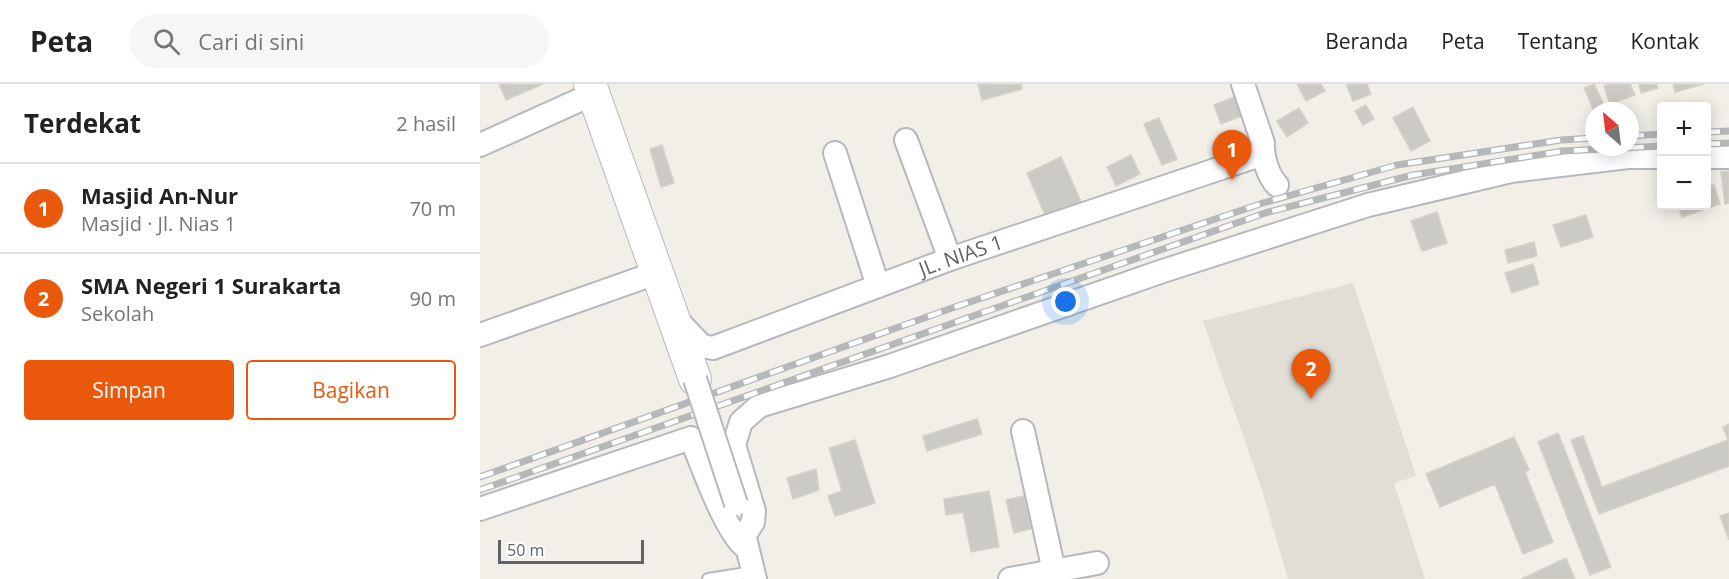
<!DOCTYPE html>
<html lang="id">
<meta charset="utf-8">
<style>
body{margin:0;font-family:"Open Sans",sans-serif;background:#f6f6f6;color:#222}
.controls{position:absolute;right:18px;top:18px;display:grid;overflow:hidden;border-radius:6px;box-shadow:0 3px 15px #0003}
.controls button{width:54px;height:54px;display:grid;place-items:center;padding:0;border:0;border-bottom:2px solid #e0e0e0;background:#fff;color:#222;font:30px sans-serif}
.compass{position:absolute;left:1105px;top:18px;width:54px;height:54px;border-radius:50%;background:#fff;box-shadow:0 3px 15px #0003;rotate:332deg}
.scale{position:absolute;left:18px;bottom:15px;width:146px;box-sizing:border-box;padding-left:6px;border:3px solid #5f6368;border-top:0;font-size:16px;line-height:21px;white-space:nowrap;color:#5f6368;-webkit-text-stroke:4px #fff;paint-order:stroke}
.you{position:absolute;left:586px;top:218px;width:21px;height:21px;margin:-15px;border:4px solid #fff;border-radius:50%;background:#1a73e8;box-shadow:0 0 0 9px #1a73e833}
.badge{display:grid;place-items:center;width:39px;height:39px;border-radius:50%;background:#ea580c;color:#fff;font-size:20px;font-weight:700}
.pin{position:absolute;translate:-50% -50px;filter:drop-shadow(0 2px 3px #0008)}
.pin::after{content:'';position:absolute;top:32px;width:21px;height:18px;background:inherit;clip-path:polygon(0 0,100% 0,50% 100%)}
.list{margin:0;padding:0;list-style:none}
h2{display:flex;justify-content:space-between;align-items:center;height:78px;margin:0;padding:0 24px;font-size:26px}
h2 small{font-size:20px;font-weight:400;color:#767676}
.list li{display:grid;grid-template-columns:39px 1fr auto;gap:18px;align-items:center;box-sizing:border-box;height:90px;padding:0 24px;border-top:2px solid #e0e0e0}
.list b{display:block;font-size:22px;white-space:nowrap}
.list p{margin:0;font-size:20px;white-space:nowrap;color:#767676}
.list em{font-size:20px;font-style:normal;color:#767676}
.actions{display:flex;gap:12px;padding:18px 24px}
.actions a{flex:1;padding:14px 0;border:2px solid #ea580c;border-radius:6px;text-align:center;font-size:21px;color:#ea580c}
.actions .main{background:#ea580c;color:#fff}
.icon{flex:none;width:33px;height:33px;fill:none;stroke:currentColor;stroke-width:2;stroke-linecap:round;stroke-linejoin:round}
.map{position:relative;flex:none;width:1249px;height:495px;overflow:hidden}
header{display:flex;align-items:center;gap:36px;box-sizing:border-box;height:84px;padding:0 30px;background:#fff;border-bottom:2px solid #e0e0e0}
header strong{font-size:28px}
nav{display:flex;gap:33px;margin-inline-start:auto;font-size:21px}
.search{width:420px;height:54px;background:#f6f6f6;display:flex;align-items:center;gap:15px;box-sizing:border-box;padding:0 21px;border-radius:33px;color:#767676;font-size:22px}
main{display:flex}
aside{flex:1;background:#fff}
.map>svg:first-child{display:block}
.education{fill:#e1ded6}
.building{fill:#cccac5;stroke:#d6d1c6;stroke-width:1.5}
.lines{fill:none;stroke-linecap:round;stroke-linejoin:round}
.lane-casing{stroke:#b5b8bc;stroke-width:14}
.street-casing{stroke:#b5b8bc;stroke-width:26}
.secondary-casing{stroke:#b6babf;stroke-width:34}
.lane{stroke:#fff;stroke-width:10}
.street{stroke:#fff;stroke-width:22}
.secondary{stroke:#fff;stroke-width:32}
.rail-casing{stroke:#b6b7b8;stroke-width:7}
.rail{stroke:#fff;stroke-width:4.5;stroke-dasharray:14;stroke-linecap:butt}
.street-bridge-casing{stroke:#b5b8bc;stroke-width:26;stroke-linecap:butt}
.street-bridge{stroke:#fff;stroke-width:22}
.labels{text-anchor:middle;stroke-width:6;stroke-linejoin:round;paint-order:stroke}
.street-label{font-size:20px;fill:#5f6368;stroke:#fff}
</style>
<header>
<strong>Peta</strong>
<div class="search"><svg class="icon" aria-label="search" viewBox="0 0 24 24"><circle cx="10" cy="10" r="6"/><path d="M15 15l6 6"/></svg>Cari di sini</div>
<nav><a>Beranda</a><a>Peta</a><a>Tentang</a><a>Kontak</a></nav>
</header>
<main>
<aside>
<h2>Terdekat<small>2 hasil</small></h2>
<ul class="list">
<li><span class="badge">1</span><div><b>Masjid An-Nur</b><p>Masjid · Jl. Nias 1</p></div><em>70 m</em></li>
<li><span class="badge">2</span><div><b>SMA Negeri 1 Surakarta</b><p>Sekolah</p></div><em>90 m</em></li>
</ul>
<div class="actions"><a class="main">Simpan</a><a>Bagikan</a></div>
</aside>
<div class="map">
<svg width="1249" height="495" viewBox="0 0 1249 495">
<rect width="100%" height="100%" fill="#f1efe8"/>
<path class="education" d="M873 199 936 392 914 399 945 495H808L782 406 723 237Z"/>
<path class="building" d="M19 0H63L26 16Z
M498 0H541L542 5 502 16Z
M817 0H841L845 7 826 17Z
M866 0H887L891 10 873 17Z
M1114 0 1124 21 1113 25 1104 4Z
M1130 0H1150L1155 11 1130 20 1124 2Z
M1159 0H1176L1178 4 1161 9Z
M1193 0H1224L1195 8Z
M759 11 767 30 741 40 734 21Z
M886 21 894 35 883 41 875 27Z
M933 23 950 57 931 67 913 34Z
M819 24 828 39 807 53 797 37Z
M679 34 697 75 682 81 664 40Z
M182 61 194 99 181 103 170 65Z
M651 71 660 90 636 102 627 83Z
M581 73 603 122 568 138 547 89Z
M1249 87V119L1245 120 1241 88Z
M1234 101 1240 120 1202 133 1198 122H1226V104Z
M957 128 967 159 942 167 931 137Z
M1106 131 1113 153 1081 163 1073 141Z
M1054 158 1057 172 1028 179 1025 166Z
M1053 180 1059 200 1032 209 1025 189Z
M497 335 502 350 447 367 443 352Z
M1249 340V382L1119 430 1091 356 1103 352 1122 403 1248 356 1243 343Z
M1078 349 1131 483 1110 491 1058 358Z
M1034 353 1049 386 1045 388 1073 458 1043 470 1015 400 960 423 946 390Z
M375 356 395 419 355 432 348 412 362 407 349 364Z
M336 385 339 406 313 415 307 394Z
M509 407 519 463 491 468 483 428 466 431 464 415Z
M544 412 551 445 534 449 526 416Z
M1249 429V456L1240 432Z
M1086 474 1095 495H1041Z"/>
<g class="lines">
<defs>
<path id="lane" d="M228 495 273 488"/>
<g id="street">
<path d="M763 0 783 59C782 72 788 92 797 101"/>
<path d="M426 56 470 175"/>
<path d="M0 61 113 10"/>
<path d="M355 69 398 202"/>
<path d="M1226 73H1249"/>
<path id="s1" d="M199 238 222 262 233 264 470 175 774 73 782 67"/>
<path d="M0 251 176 189"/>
<path d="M543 347 574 487"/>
<path d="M0 425 211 354C221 378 247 453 267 464"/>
<path d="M264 450 275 495"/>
<path d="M264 452 273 438 274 427 254 361 261 338 279 322 410 282 680 188 888 121 1031 87 1148 73H1182"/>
<path d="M530 495 617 479"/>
</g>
<path id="secondary" d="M110 0 215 295"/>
</defs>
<use href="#lane" class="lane-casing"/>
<use href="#street" class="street-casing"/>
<use href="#secondary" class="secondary-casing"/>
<use href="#lane" class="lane"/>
<use href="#street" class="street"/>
<use href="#secondary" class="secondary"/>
<defs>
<path id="rail" d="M1226 48 1249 47
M1150 52 1182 50
M1226 60 1249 59
M0 393 472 224 783 119 917 81 1081 56 1114 54
M0 406 785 129 933 91 1083 67 1182 62"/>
</defs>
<use href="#rail" class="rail-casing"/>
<use href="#rail" class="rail"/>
<defs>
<path id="street-bridge" d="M215 295 256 420"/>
</defs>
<use href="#street-bridge" class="street-bridge-casing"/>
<use href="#street-bridge" class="street-bridge"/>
</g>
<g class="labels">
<g class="street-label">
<text dy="7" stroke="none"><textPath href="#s1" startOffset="309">JL. NIAS 1</textPath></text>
</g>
</g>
</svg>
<div class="controls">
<button>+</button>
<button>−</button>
</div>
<svg class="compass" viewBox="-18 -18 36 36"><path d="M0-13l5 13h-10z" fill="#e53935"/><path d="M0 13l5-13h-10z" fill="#767676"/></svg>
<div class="scale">50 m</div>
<div class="you"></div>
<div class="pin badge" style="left:752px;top:96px">1</div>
<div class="pin badge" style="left:831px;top:315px">2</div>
</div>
</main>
